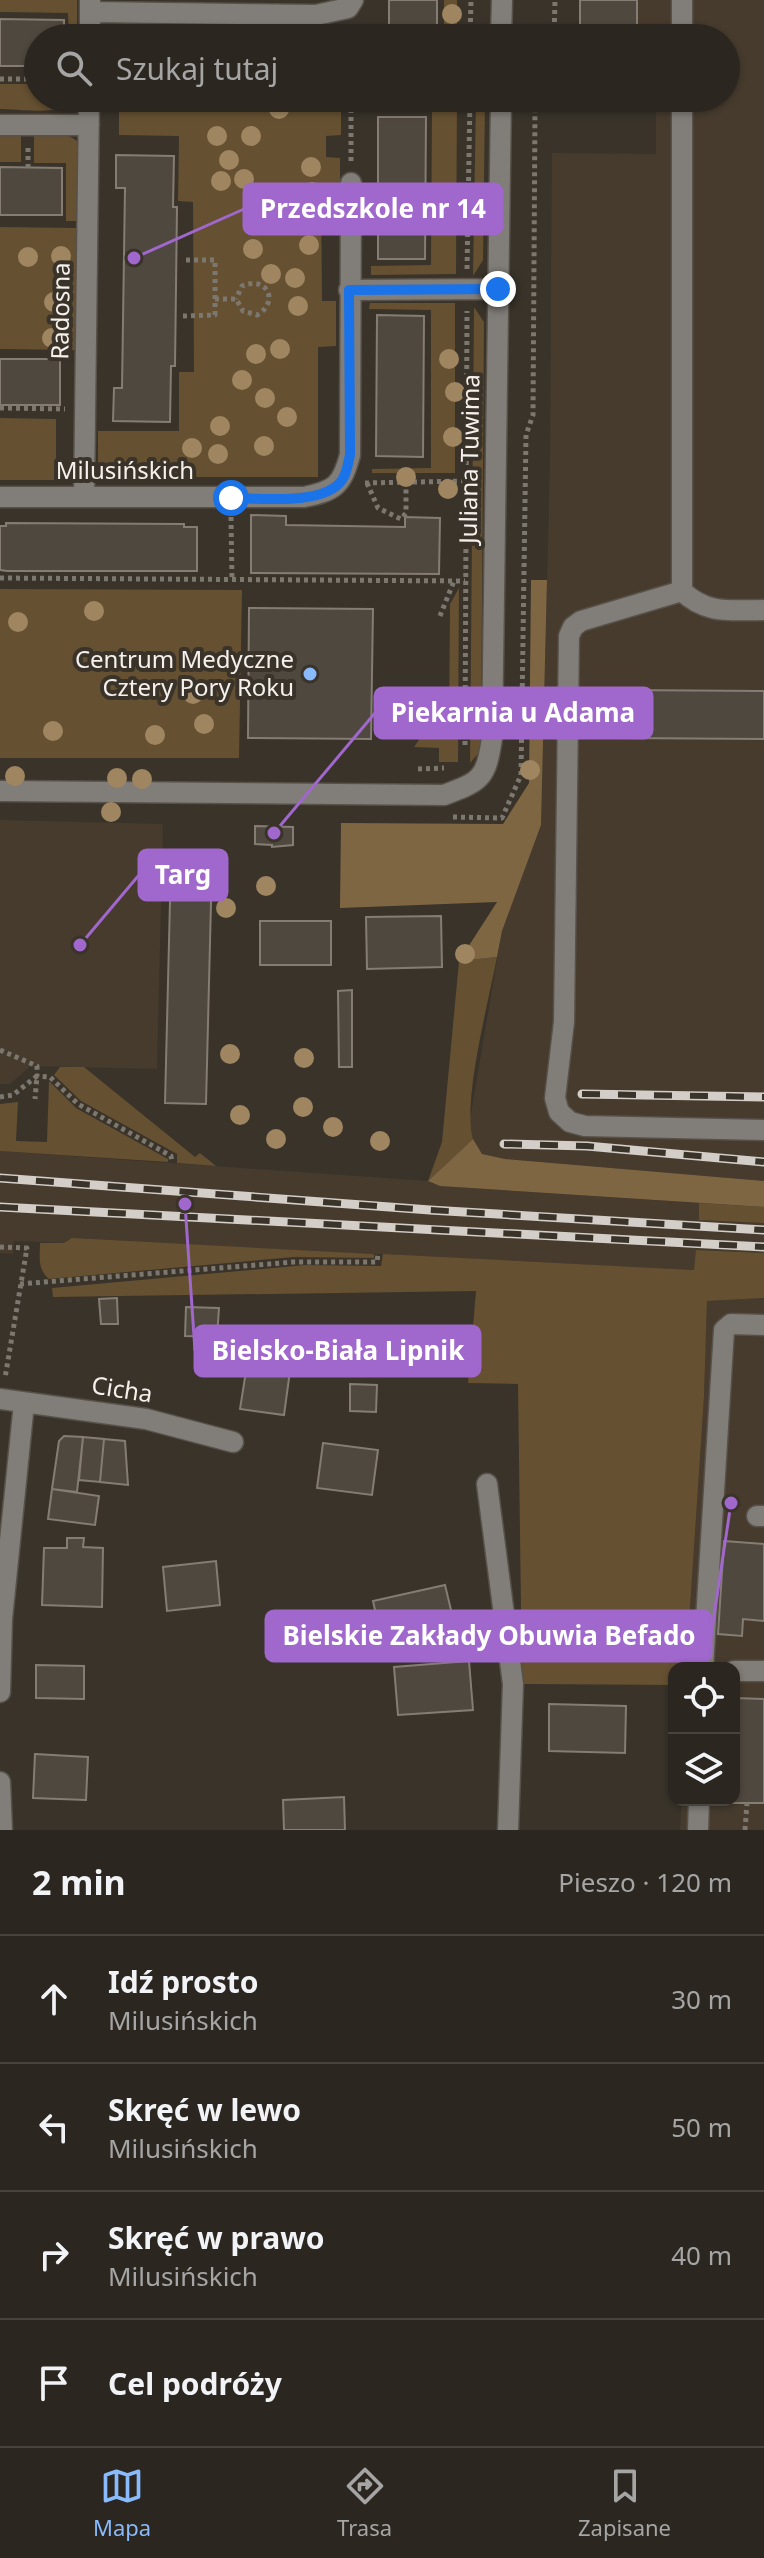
<!DOCTYPE html>
<html lang="pl">
<meta charset="utf-8">
<style>
body{margin:0;font-family:"Noto Sans",sans-serif;background:#332e29;color:#f1f3f6}
.controls{position:absolute;right:24px;bottom:24px;display:grid;overflow:hidden;border-radius:16px;box-shadow:0 2px 6px #0004}
.controls button{width:72px;height:72px;display:grid;place-items:center;padding:0;border:0;border-bottom:2px solid #47433e;background:#2b2620;color:#f1f3f6;font:40px sans-serif}
.stop{position:absolute;width:24px;height:24px;margin:-18px;border:6px solid #1a73e8;border-radius:50%;background:#fff}
.stop.end{background:#1a73e8;border-color:#fff;box-shadow:0 2px 8px #0008}
.list{margin:0;padding:0;list-style:none}
h2{display:flex;justify-content:space-between;align-items:center;height:104px;margin:0;padding:0 32px;font-size:34px}
h2 small{font-size:26px;font-weight:400;color:#a6a5a5}
.list li{display:grid;grid-template-columns:52px 1fr auto;gap:24px;align-items:center;box-sizing:border-box;height:128px;padding:0 32px;border-top:2px solid #47433e}
.list b{display:block;font-size:30px;white-space:nowrap}
.list p{margin:0;font-size:26px;white-space:nowrap;color:#a6a5a5}
.list em{font-size:26px;font-style:normal;color:#a6a5a5}
.icon{flex:none;width:44px;height:44px;fill:none;stroke:currentColor;stroke-width:2;stroke-linecap:round;stroke-linejoin:round}
.map{position:relative;flex:none;width:764px;height:1830px;overflow:hidden}
.search{position:absolute;background:#2b2620;box-shadow:0 2px 6px #0004;left:24px;right:24px;top:24px;height:88px;display:flex;align-items:center;gap:20px;box-sizing:border-box;padding:0 28px;border-radius:44px;color:#a6a5a5;font-size:30px}
.sheet{height:616px;background:#2b2620}
nav{display:flex;justify-content:space-around;align-items:center;box-sizing:border-box;height:112px;border-top:2px solid #47433e;background:#2b2620;font-size:22px;color:#a6a5a5}
nav a{display:grid;justify-items:center;gap:4px}
nav .on{color:#88bafc}
.map>svg:first-child{display:block}
.built{fill:#463b2d}
.green{fill:#655031}
.forest{fill:#7f6643}
.building{fill:#4f483f;stroke:#857d73;stroke-width:2}
.lines{fill:none;stroke-linecap:round;stroke-linejoin:round}
.minor-casing{stroke:#575149;stroke-width:23}
.path{stroke:#7c776f;stroke-width:5;stroke-dasharray:4 4;stroke-linecap:butt}
.minor{stroke:#817d79;stroke-width:20}
.rail-casing{stroke:#d3cec8;stroke-width:9}
.rail{stroke:#39332a;stroke-width:6;stroke-dasharray:18;stroke-linecap:butt}
.tree{fill:#a08660}
.route{stroke:#1a73e8;stroke-width:10}
.poi-dot{fill:#88bafc;stroke:#39332a;stroke-width:3}
.labels{text-anchor:middle;stroke-width:8;stroke-linejoin:round;paint-order:stroke}
.street-label{font-size:24px;fill:#f5f0eb;stroke:#39332a}
.poi-label{font-size:24px;fill:#f5f0eb;stroke:#39332a;text-anchor:end}
.leader{fill:none;stroke:#a067cc;stroke-width:3}
.callout-dot{fill:#a067cc;stroke:#39332a;stroke-width:3}
.callout{fill:#a067cc;stroke:#a067cc;stroke-width:3}
.callout-label{font-size:26px;text-anchor:middle;font-weight:bold;fill:#fff}
</style>
<div class="map">
<svg width="764" height="1830" viewBox="0 0 764 1830">
<rect width="100%" height="100%" fill="#39332a"/>
<path class="built" d="M580 0H764V1181L505 1159 482 1154 473 1139 469 1125 502 931 541 825 550 464 552 153 656 154V98H726V38H580Z
M0 820 163 824 157 1069 31 1066 10 1084H0Z
M0 1151 428 1181 440 1186 699 1203V1220L764 1223V1253L697 1250 694 1270 72 1239 64 1243 14 1241 13 1254 0 1253Z
M764 1298V1830H680L682 1800H734V1668H692L690 1608 704 1397 707 1301Z"/>
<path class="green" d="M0 0H77V38H69L68 13 0 12Z
M444 0H457V38H444Z
M0 84H38V98H74C65 117 20 109 0 109Z
M119 98H341V135L326 136V157L340 158V193L321 194 322 301H336V346L318 347V477H98V431H179V372H194L193 202 178 201 179 136 119 135Z
M363 98H457L456 274 371 275V266L431 265 432 112 363 111Z
M476 98H485L483 260 473 276Z
M0 134H21V162H0Z
M34 135C52 135 71 130 82 147L81 221H66V163H34Z
M0 227 78 228 77 350 0 349Z
M370 303H455V473H372V469L431 468V310L369 309Z
M474 307 484 322 481 742 478 754 470 763Z
M0 418 56 419V480H0Z
M459 588 458 762H439V748L414 747 429 725H449L450 604Z
M0 589 242 590 239 758H0Z
M497 957C489 1000 462 1102 473 1139L428 1181 442 1142 459 961Z
M60 1067H84L195 1157 200 1153 216 1166 177 1163V1154L81 1101 54 1075Z
M49 1081 76 1108 168 1159V1162L0 1151V1104L18 1102 16 1141 47 1142Z
M699 1203 764 1207V1223L699 1220Z
M72 1238 374 1254V1258L294 1257 49 1279C37 1269 40 1257 40 1243H64Z
M696 1250 764 1253V1298L707 1301 704 1397 690 1608 692 1668H674V1685L522 1684 518 1384 468 1383 476 1291 53 1297 52 1288 305 1265 381 1266 383 1254 694 1270Z"/>
<path class="forest" d="M531 580H547L541 825 502 931 497 957 459 961 497 902 340 908 341 823 503 824 529 783Z
M473 1139 482 1154 505 1159 764 1181V1207L440 1186 428 1181Z"/>
<path class="building" d="M389 0H437V38H380V33H389Z
M580 0H637V38H580Z
M0 19 64 20V38H38V66H0Z
M110 32 313 34V38H110Z
M378 117H426L425 259H378Z
M116 155 174 156 173 207H177L175 366H171L170 422 113 421 114 388H122L125 188H116Z
M0 167 62 168V215H0Z
M377 315 424 316 423 457 376 456Z
M0 359H60V405H0Z
M251 515 286 516V525L405 527V517L440 518 439 574 251 573Z
M6 523 184 524V527H197V571H7L0 570V526H6Z
M249 608 373 609 371 739 248 738Z
M622 690 764 691V739L621 738Z
M255 826 293 827V845L272 847V845L255 844Z
M171 861 212 862 206 1104 165 1103Z
M441 916 442 967 367 969 366 917Z
M260 921H331V965H260Z
M352 990V1067H339L338 991Z
M117 1298 118 1324H101L99 1299Z
M186 1307 219 1308 217 1337 185 1336Z
M247 1365 290 1371 284 1415 240 1409Z
M350 1384 377 1385 376 1412 350 1411Z
M64 1436 83 1437 77 1492 52 1489 59 1441Z
M83 1437 104 1439 100 1482 79 1480Z
M104 1439 125 1441 128 1485 100 1482Z
M323 1443 378 1450 372 1495 317 1488Z
M52 1489 99 1496 95 1525 48 1519Z
M67 1538H84L83 1547 103 1548 102 1607 42 1605 44 1548H67Z
M724 1541 764 1544V1621L743 1619 742 1636 718 1634Z
M216 1561 220 1605 167 1611 163 1567Z
M445 1585 457 1635 431 1641 426 1621 380 1632 373 1601Z
M469 1661 473 1710 398 1715 394 1667Z
M36 1665 84 1666V1699L36 1698Z
M734 1698 764 1699V1803H718V1800H734Z
M549 1704 626 1706 625 1753 549 1751Z
M35 1754 88 1757 86 1800 33 1798Z
M344 1797 345 1830H284L283 1800Z"/>
<g class="lines">
<defs>
<path id="minor" d="M90 12 316 15 348 8 353 0
M90 38V0
M501 38 502 0
M682 38V0
M682 98V591
M0 125H89
M349 290 498 289
M0 497H304C335 491 342 485 350 455L351 183
M84 497 89 98
M764 610C731 610 707 615 682 591L581 621 573 627 569 636 564 1022 555 1098 559 1112 570 1122 585 1126 764 1130
M0 791 444 795C482 781 486 778 492 738L501 98
M0 1399 146 1419 233 1442
M487 1484 513 1684 508 1830
M757 1516H764
M703 1668 724 1330 731 1324 764 1325
M734 1671H764
M0 1692 2 1619 24 1403
M0 1782 2 1830
M698 1830 699 1800"/>
</defs>
<use href="#minor" class="minor-casing"/>
<path class="path" d="M470 38 471 0
M554 38 555 0
M0 79H38
M351 102 469 103
M351 161V98
M28 168V145
M467 269 470 98
M215 299H236L243 311 257 315C280 302 267 275 242 286L236 299
M183 316 215 315V260H183
M0 408 65 409
M365 483 466 481
M367 483 378 508 401 519 406 513V482
M231 517 232 580
M0 578 465 581
M440 616 454 581
M465 745 467 311
M418 769 444 768
M453 817 502 818 521 775 526 435 533 415 535 108 540 98
M0 1050 37 1066V1076L50 1077 78 1104 171 1156 172 1163
M0 1097 13 1095 37 1076 35 1099
M0 1247 27 1248 5 1378
M20 1284 294 1262H377L378 1254
M745 1830 747 1803"/>
<use href="#minor" class="minor"/>
<defs>
<path id="rail" d="M582 1094 764 1097
M504 1144 587 1146 764 1162
M0 1178 430 1210 764 1230
M0 1207 764 1247"/>
</defs>
<use href="#rail" class="rail-casing"/>
<use href="#rail" class="rail"/>
</g>
<g class="tree">
<circle cx="452" cy="14" r="10"/>
<circle cx="279" cy="109" r="10"/>
<circle cx="217" cy="136" r="10"/>
<circle cx="251" cy="136" r="10"/>
<circle cx="229" cy="160" r="10"/>
<circle cx="311" cy="167" r="10"/>
<circle cx="244" cy="179" r="10"/>
<circle cx="221" cy="181" r="10"/>
<circle cx="312" cy="192" r="10"/>
<circle cx="289" cy="194" r="10"/>
<circle cx="309" cy="245" r="10"/>
<circle cx="253" cy="249" r="10"/>
<circle cx="61" cy="256" r="10"/>
<circle cx="28" cy="257" r="10"/>
<circle cx="271" cy="274" r="10"/>
<circle cx="295" cy="278" r="10"/>
<circle cx="54" cy="302" r="10"/>
<circle cx="298" cy="306" r="10"/>
<circle cx="52" cy="338" r="10"/>
<circle cx="280" cy="349" r="10"/>
<circle cx="256" cy="354" r="10"/>
<circle cx="449" cy="359" r="10"/>
<circle cx="242" cy="380" r="10"/>
<circle cx="455" cy="392" r="10"/>
<circle cx="265" cy="398" r="10"/>
<circle cx="287" cy="417" r="10"/>
<circle cx="220" cy="426" r="10"/>
<circle cx="453" cy="437" r="10"/>
<circle cx="264" cy="446" r="10"/>
<circle cx="192" cy="448" r="10"/>
<circle cx="218" cy="454" r="10"/>
<circle cx="406" cy="477" r="10"/>
<circle cx="448" cy="489" r="10"/>
<circle cx="94" cy="611" r="10"/>
<circle cx="18" cy="622" r="10"/>
<circle cx="193" cy="694" r="10"/>
<circle cx="204" cy="724" r="10"/>
<circle cx="53" cy="731" r="10"/>
<circle cx="155" cy="735" r="10"/>
<circle cx="530" cy="770" r="10"/>
<circle cx="15" cy="776" r="10"/>
<circle cx="117" cy="778" r="10"/>
<circle cx="142" cy="779" r="10"/>
<circle cx="111" cy="812" r="10"/>
<circle cx="266" cy="886" r="10"/>
<circle cx="226" cy="908" r="10"/>
<circle cx="465" cy="954" r="10"/>
<circle cx="230" cy="1054" r="10"/>
<circle cx="304" cy="1058" r="10"/>
<circle cx="303" cy="1107" r="10"/>
<circle cx="240" cy="1115" r="10"/>
<circle cx="333" cy="1127" r="10"/>
<circle cx="276" cy="1139" r="10"/>
<circle cx="380" cy="1141" r="10"/>
</g>
<g class="lines">
<path class="route" d="M231 498C260 498 324 506 342 480 347 473 348 463 350 455L349 290 498 289"/>
</g>
<circle class="poi-dot" cx="310" cy="674" r="8"/>
<g class="labels">
<g class="street-label">
<text transform="translate(61 311) rotate(-89)" y="8">Radosna</text>
<text transform="translate(470 459) rotate(-89)" y="8">Juliana Tuwima</text>
<text x="125" y="479">Milusińskich</text>
<text transform="translate(122 1390) rotate(9)" y="8">Cicha</text>
</g>
<g class="poi-label">
<text x="294" y="668">Centrum Medyczne<tspan x="294" dy="28">Cztery Pory Roku</tspan></text>
</g>
</g>
<path class="leader" d="M134 258L244 209M274 833L375 713M80 945L139 875M185 1204L195 1351M731 1503L711 1636"/>
<g class="callout-dot">
<circle cx="134" cy="258" r="8"/>
<circle cx="274" cy="833" r="8"/>
<circle cx="80" cy="945" r="8"/>
<circle cx="185" cy="1204" r="8"/>
<circle cx="731" cy="1503" r="8"/>
</g>
<g class="callout">
<rect x="244" y="184" width="258" height="50" rx="8"/>
<rect x="375" y="688" width="277" height="50" rx="8"/>
<rect x="139" y="850" width="88" height="50" rx="8"/>
<rect x="195" y="1326" width="285" height="50" rx="8"/>
<rect x="266" y="1611" width="445" height="50" rx="8"/>
</g>
<g class="callout-label">
<text x="373" y="218">Przedszkole nr 14</text>
<text x="513" y="722">Piekarnia u Adama</text>
<text x="183" y="884">Targ</text>
<text x="338" y="1360">Bielsko-Biała Lipnik</text>
<text x="489" y="1645">Bielskie Zakłady Obuwia Befado</text>
</g>
</svg>
<div class="controls">
<button><svg class="icon" aria-label="locate" viewBox="0 0 24 24"><circle cx="12" cy="12" r="6"/><path d="M12 2v4M12 18v4M2 12h4M18 12h4"/></svg></button>
<button><svg class="icon" aria-label="layers" viewBox="0 0 24 24"><path d="M12 4l9 5-9 5-9-5zM3 14l9 5 9-5"/></svg></button>
</div>
<div class="stop" style="left:231px;top:498px"></div>
<div class="stop end" style="left:498px;top:289px"></div>
<div class="search"><svg class="icon" aria-label="search" viewBox="0 0 24 24"><circle cx="10" cy="10" r="6"/><path d="M15 15l6 6"/></svg>Szukaj tutaj</div>
</div>
<section class="sheet">
<h2>2 min<small>Pieszo · 120 m</small></h2>
<ul class="list">
<li><svg class="icon" aria-label="ahead" viewBox="0 0 24 24"><path d="M12 20V5M6 11l6-6 6 6"/></svg><div><b>Idź prosto</b><p>Milusińskich</p></div><em>30 m</em></li>
<li><svg class="icon" aria-label="left" viewBox="0 0 24 24"><path d="M17 20v-9H6M10 6l-5 5 5 5"/></svg><div><b>Skręć w lewo</b><p>Milusińskich</p></div><em>50 m</em></li>
<li><svg class="icon" aria-label="right" viewBox="0 0 24 24"><path d="M7 20v-9h11M14 6l5 5-5 5"/></svg><div><b>Skręć w prawo</b><p>Milusińskich</p></div><em>40 m</em></li>
<li><svg class="icon" aria-label="arrive" viewBox="0 0 24 24"><path d="M6 21V4h12l-3 4 3 4H6"/></svg><div><b>Cel podróży</b></div></li>
</ul>
</section>
<nav>
<a class="on"><svg class="icon" aria-label="map" viewBox="0 0 24 24"><path d="M3 6l6-2 6 2 6-2v14l-6 2-6-2-6 2zM9 4v14M15 6v14"/></svg>Mapa</a>
<a><svg class="icon" aria-label="directions" viewBox="0 0 24 24"><path d="M12 3l9 9-9 9-9-9zM9 14v-3h6M13 9l2 2-2 2"/></svg>Trasa</a>
<a><svg class="icon" aria-label="saved" viewBox="0 0 24 24"><path d="M7 4h10v16l-5-4-5 4z"/></svg>Zapisane</a>
</nav>
